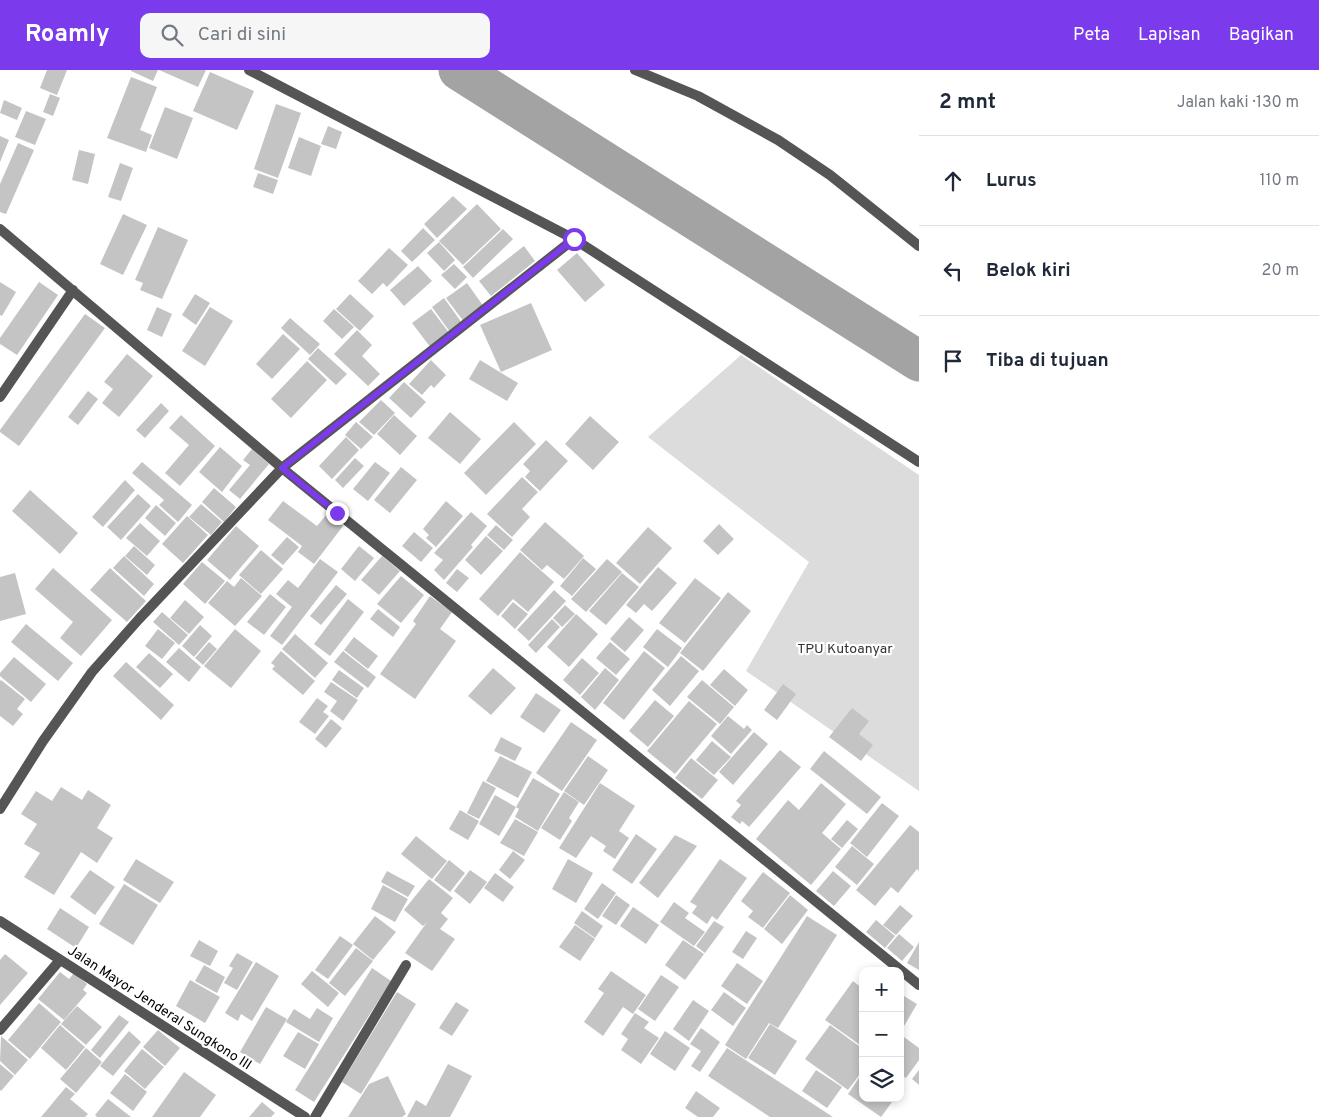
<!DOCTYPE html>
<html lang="id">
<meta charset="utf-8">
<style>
body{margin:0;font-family:Overpass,sans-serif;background:#f6f6f7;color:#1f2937}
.controls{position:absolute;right:15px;bottom:15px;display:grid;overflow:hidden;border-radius:10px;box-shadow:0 2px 8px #0003}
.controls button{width:45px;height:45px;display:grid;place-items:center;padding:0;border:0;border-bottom:1px solid #e0e1e3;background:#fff;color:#1f2937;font:25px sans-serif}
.stop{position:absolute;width:15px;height:15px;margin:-11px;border:4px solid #7c3aed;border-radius:50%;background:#fff}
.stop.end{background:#7c3aed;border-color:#fff;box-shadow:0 1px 5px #0008}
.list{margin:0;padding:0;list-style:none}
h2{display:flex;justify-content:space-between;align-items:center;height:65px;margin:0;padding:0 20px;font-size:21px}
h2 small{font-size:16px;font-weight:400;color:#747a83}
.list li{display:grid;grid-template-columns:32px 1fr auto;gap:15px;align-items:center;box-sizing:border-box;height:90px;padding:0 20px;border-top:1px solid #e0e1e3}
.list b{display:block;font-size:19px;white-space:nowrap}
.list em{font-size:16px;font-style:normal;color:#747a83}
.icon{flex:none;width:28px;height:28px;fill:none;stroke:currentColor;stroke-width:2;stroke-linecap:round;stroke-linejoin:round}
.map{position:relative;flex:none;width:919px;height:1047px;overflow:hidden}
header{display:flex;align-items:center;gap:30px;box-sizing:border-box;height:70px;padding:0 25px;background:#7c3aed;color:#fff}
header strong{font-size:24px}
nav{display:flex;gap:28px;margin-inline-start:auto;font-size:18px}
.search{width:350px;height:45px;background:#f6f6f7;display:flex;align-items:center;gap:12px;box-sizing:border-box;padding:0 18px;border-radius:10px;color:#747a83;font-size:19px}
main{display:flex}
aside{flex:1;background:#fff}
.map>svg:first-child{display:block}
.green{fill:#dcdcdc}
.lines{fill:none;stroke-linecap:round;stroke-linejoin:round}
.river{stroke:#a3a3a3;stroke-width:41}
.building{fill:#c4c4c4}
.service{stroke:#555;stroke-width:10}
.minor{stroke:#555;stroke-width:10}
.route{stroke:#7c3aed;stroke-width:6}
.labels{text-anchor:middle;stroke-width:4.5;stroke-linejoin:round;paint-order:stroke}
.park-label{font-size:14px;fill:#333;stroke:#fff}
.street-label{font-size:14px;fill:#000;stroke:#fff}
</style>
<header>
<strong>Roamly</strong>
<div class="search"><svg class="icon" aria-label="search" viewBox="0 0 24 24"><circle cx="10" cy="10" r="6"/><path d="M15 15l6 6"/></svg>Cari di sini</div>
<nav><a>Peta</a><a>Lapisan</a><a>Bagikan</a></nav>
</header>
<main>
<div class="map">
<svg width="919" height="1047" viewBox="0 0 919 1047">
<rect width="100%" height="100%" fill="#fff"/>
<path class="green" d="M741 285 919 405V721L746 601 809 492 648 367Z"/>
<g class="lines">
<path class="river" d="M459 0 919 291"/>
</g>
<path class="building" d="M47 0H67L57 25 40 18Z
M131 0H158L153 11 131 1Z
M159 0H206L198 17Z
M210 2 254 21 237 60 193 41Z
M131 7 157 17 140 60 152 65 146 82 107 68Z
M50 24 60 28 53 46 43 42Z
M4 30 22 38 17 50 0 43Z
M276 34 301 43 278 108 254 99Z
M165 37 193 48 177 89 149 78Z
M26 41 46 49 35 75 15 67Z
M328 56 342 62 336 79 321 74Z
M0 66 9 70 0 92Z
M299 67 321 76 311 106 288 98Z
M18 73 34 80 6 144 0 142V114Z
M79 80 95 84 88 114 72 110Z
M120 93 133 98 121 131 108 127Z
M258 103 278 110 273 124 253 117Z
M453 126 467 139 437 168 424 154Z
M477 134 501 159 463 195 439 171Z
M123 144 147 155 123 205 100 194Z
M158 157 188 170 162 229 140 220 143 213 135 210Z
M423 158 435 170 412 192 401 181Z
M503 159 513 169 473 208 463 197Z
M439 172 455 190 444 201 427 183Z
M524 176 535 191 491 226 479 211Z
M389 178 408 195 387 217 383 213 372 224 358 211Z
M577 183 605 215 585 232 557 200Z
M454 194 467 207 455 219 441 205Z
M418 196 432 211 404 236 390 220Z
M0 212 16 222 2 246 0 245Z
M39 212 58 225 17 285 0 274V268Z
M467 213 484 237 464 252 446 228Z
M195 224 210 233 196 255 182 245Z
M350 224 374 246 360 261 336 239Z
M444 228 462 253 450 262 432 237Z
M531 233 552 280 501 302 480 255Z
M157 237 172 244 162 267 147 260Z
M210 237 233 251 205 296 182 281Z
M334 239 354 257 342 269 323 251Z
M431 239 450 264 431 278 412 253Z
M85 244 105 258 19 376 0 362V360Z
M290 248 320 274 310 285 281 258Z
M357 260 372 275 362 286 380 304 368 316 334 284Z
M283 264 300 279 272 309 256 294Z
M318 278 347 304 336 315 308 289Z
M127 284 153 306 119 347 102 333 113 319 104 312Z
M431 290 446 305 434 318 431 315 422 325 409 314Z
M480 290 518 313 507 331 469 309Z
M307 291 327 310 291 348 271 329Z
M404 312 426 332 411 348 389 328Z
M88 321 98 329 78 355 68 347Z
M381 330 395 343 374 365 359 352Z
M161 333 169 341 145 368 136 360Z
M450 342 481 369 460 394 428 368Z
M181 345 215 376 180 416 165 403 189 375 169 358Z
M394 345 417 366 400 385 377 364Z
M590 346 619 372 593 400 565 374Z
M356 352 373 367 361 379 345 365Z
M514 352 536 374 486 425 464 403Z
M346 367 359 380 332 409 319 396Z
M546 370 568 391 540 421 525 407 530 401 523 394Z
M220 377 242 396 222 422 199 402Z
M252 379 269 394 240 429 229 420 250 395 243 390Z
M355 388 364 396 343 418 335 410Z
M142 392 192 435 178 452 159 435 164 430 132 403Z
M375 392 390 403 368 431 353 419Z
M401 397 417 410 390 443 374 430Z
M522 407 538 422 522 439 530 447 512 467 487 444Z
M125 410 135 420 103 457 92 447Z
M214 418 236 437 224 452 202 432Z
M30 420 78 463 60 484 12 441Z
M138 424 151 436 121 470 107 457Z
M283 431 317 456 327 444 343 456 314 494 298 482 302 476 268 450Z
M446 431 463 446 436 477 426 468 429 465 423 459Z
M201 434 222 452 211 465 189 447Z
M156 435 176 453 165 466 145 448Z
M471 442 487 456 471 475 473 477 444 510 434 500 443 490 434 483Z
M187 446 208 465 183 493 162 474Z
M545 452 584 486 564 509 547 495 542 500 520 480Z
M140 453 160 471 147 486 126 468Z
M719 454 734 469 718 485 703 471Z
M496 455 513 470 504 480 487 465Z
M236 456 259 476 230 510 207 490Z
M648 457 672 478 640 514 616 493Z
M414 462 433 478 421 492 402 476Z
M486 466 503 481 481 505 465 490Z
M287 467 299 477 283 495 271 485Z
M134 476 155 495 147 505 125 486Z
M359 476 374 488 355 511 341 499Z
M261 480 283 499 261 524 239 505Z
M520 482 554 512 528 542 513 529 498 546 479 529Z
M124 486 154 514 144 526 113 498Z
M382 486 400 501 379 525 361 510Z
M583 488 596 499 572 526 560 516Z
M320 489 338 502 282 575 270 566 292 537 276 524 288 510 298 518Z
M607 489 622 502 586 542 571 529Z
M202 492 225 511 205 534 183 514Z
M658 497 677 513 652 541 644 534 636 543 626 535Z
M53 498 112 550 81 586 60 568 73 552 35 519Z
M110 498 146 531 127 552 90 520Z
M457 499 469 508 457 522 446 513Z
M15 503 26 544 0 551V507Z
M622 503 639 517 606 555 589 541Z
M401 506 424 525 401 553 377 534Z
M241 508 262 526 235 556 208 533 227 511 234 517Z
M695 508 721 528 685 573 659 553Z
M336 515 347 524 321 555 310 546Z
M554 520 566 531 529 571 517 560Z
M728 522 751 541 703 601 680 583Z
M270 524 286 537 264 565 247 552Z
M430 526 452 542 440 559 456 571 415 629 380 604 416 554 413 551Z
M348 529 364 542 330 586 314 574Z
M185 530 204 547 189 564 170 548Z
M513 532 528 544 515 559 501 546Z
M565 535 575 544 562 557 553 548Z
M378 539 400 557 393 567 370 549Z
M162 542 188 565 179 575 153 552Z
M576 544 598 564 569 597 547 577Z
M629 547 644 560 625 582 610 569Z
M552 549 560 557 536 583 528 575Z
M26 554 73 593 58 611 11 572Z
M200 555 212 566 194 587 182 576Z
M158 559 175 573 162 589 145 576Z
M235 559 261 581 231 618 204 596Z
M657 559 682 578 668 597 643 577Z
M295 564 328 593 315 608 282 579Z
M354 567 378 586 368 599 344 580Z
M209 572 217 579 203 595 195 588Z
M610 572 630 589 616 605 596 588Z
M179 578 201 597 189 612 166 592Z
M281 581 315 611 303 625 272 599 275 596 271 593Z
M343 581 376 607 368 618 334 592Z
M644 581 665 598 624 650 603 633Z
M149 583 173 604 160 618 136 597Z
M681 586 699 601 670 636 652 620Z
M14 587 46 614 31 632 0 606V603Z
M582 588 599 603 580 625 563 610Z
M126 592 174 635 161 650 113 606Z
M493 598 516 618 491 645 468 626Z
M605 598 619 610 595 640 581 627Z
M724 599 748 620 735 636 710 615Z
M339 600 364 618 357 628 332 610Z
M1 610 25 629 17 639 23 644 13 656 0 646V611Z
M702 610 734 637 720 654 687 627Z
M331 612 358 630 343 651 330 641 337 631 324 622Z
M783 614 796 624 777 650 764 640Z
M536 623 561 640 544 663 520 647Z
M317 628 328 636 323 642 329 646 315 664 299 652Z
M655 630 674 646 648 677 629 661Z
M689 631 717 654 675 704 647 681Z
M852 638 869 651 859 664 873 675 861 691 829 667Z
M728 646 744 659 747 655 752 660 731 684 711 666Z
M331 649 342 658 326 678 315 669Z
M571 652 597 670 562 721 536 703Z
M754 662 768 674 733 715 719 702Z
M501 667 522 678 515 691 494 681Z
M712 671 731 687 714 705 696 690Z
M780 680 801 697 749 757 742 751 740 754 731 747 741 735 736 731Z
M824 681 881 727 867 744 810 699Z
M500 686 532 702 518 728 486 711Z
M588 686 608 700 584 735 564 721Z
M691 688 718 710 702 729 675 708Z
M533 708 560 724 538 761 515 747 519 739 516 737Z
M483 711 496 718 479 749 467 743Z
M600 713 635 736 619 761 629 768 615 789 603 781 606 776 591 766 576 788 559 778Z
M821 713 846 734 822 763 841 779 811 815 756 769 788 730 799 740Z
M61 717 82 730 88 720 111 735 97 758 113 768 97 793 81 782 54 825 24 807 40 783 24 774 37 754 21 744 36 721 52 731Z
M564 722 579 732 569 748 572 751 560 770 541 758Z
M495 725 516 737 499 766 479 754Z
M882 733 899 746 867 787 850 773Z
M460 740 479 751 468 770 449 759Z
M515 749 538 762 524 786 500 773Z
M847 750 858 759 842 778 831 769Z
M910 755 919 762V801L917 799 898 823 891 817 875 836 856 820Z
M636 764 657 779 632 814 612 800Z
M675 765 697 776 658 828 639 813Z
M416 766 447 791 432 809 401 784Z
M852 776 874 794 857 815 835 797Z
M513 781 525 790 510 809 499 800Z
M136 789 174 812 160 833 123 810Z
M568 789 593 803 576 833 552 819Z
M720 789 747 808 717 850 712 846 707 854 692 843 697 836 690 832Z
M449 790 465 803 450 822 434 810Z
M90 800 115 817 95 845 70 827Z
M470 800 487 812 470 834 454 821Z
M387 801 415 816 408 827 381 812Z
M833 801 851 816 834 836 816 821Z
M763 802 790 823 763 858 748 847 753 841 741 831Z
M495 803 514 817 503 832 484 818Z
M429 809 453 828 441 843 448 849 440 859 455 869 432 901 405 883 427 852 423 856 404 840Z
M602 813 616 823 598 849 584 839Z
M124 814 158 835 133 875 99 854Z
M383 815 408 829 395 852 371 839Z
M616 825 630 835 616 855 602 846Z
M790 825 808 840 782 874 764 859Z
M674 832 689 843 685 848 705 862 694 876 660 852Z
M900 835 913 846 896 865 883 855Z
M633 837 659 855 646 874 620 856Z
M60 838 89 857 76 878 47 859Z
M582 841 603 856 595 868 574 853Z
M375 846 396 862 373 890 353 874Z
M807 846 837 865 778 958 769 953 746 989 725 975Z
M876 850 895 866 885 878 866 862Z
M714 851 724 857 705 883 696 876Z
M575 855 595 869 580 891 559 877Z
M746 861 757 868 743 889 732 882Z
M899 864 914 877 902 891 887 878Z
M340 866 353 875 328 909 315 900Z
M199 870 218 881 210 896 190 886Z
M683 870 704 884 685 910 665 895Z
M919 872V900L907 893Z
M356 878 373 891 345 926 329 913Z
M237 883 253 892 237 920 224 913 233 898 229 896Z
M5 884 28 903 0 935V890Z
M256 892 279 906 252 951 241 944 238 951 225 943Z
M737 893 763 911 747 934 721 916Z
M204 895 225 907 217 923 195 911Z
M372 898 391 911 314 1032 295 1020Z
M312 901 339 923 328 937 301 914Z
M611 901 646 925 633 944 623 937 603 966 584 952 604 923 598 919Z
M60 902 69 909 74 903 87 914 83 920 87 923 64 950 38 929Z
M661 905 679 917 655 951 638 939Z
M190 910 220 927 205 953 176 936Z
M853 911 863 919V977L825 950Z
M397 922 416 934 361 1024 342 1012Z
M724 922 746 938 733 956 711 940Z
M904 926 917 934 900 963V933Z
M693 930 709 941 689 971 673 959Z
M456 932 469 940 452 966 439 958Z
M39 933 61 952 30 989 8 970Z
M77 936 102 957 86 975 61 954Z
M266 937 287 949 260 994 240 982Z
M317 938 333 948 319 972 286 952 294 939 310 949Z
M635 943 649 952 644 958 659 968 641 994 621 980 628 969 621 964Z
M119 945 129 952 100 988 91 980Z
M770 954 797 971 775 1005 748 988Z
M60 955 85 977 66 1000 41 978Z
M830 955 863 979V1000L848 1020 805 989Z
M701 958 720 972 700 1002 691 996 701 981 690 974Z
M158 960 180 978 165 996 143 977Z
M129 961 141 972 113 1006 100 996Z
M665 961 690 978 675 1001 650 984Z
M298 962 319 974 305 999 283 986Z
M1 966 28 990 15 1005 0 991Z
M904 967 919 978V990L906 1008 900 1004V972Z
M86 978 102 992 76 1023 60 1009Z
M727 978 833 1047H770L708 1006Z
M142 979 164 997 145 1019 124 1001Z
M0 994 14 1006 1 1021 0 1020Z
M448 994 472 1006 450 1047H407L416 1030 426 1036Z
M816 1000 842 1017 827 1038 802 1021Z
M919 1000V1015L912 1009Z
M184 1002 216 1025 200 1047H152Z
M863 1002V1028H895L881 1047 848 1024Z
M125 1004 147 1022 133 1041 110 1023Z
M388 1006 406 1044 402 1047H348L369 1014Z
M66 1017 75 1024 70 1029 88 1044 85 1047H41Z
M696 1021 720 1038 713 1047H698L685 1038Z
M108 1029 131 1047H97L95 1045Z
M262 1032 275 1043 271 1047H249Z"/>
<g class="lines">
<path class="service" d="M635 0 698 26 778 70 830 105 919 176
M315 1047 406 895"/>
<path class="minor" d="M249 0 574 169 919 392
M0 159 282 398 919 915
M0 327 73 220
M0 739 43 671 92 602 139 549 282 398 574 169
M0 851 305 1047
M0 960 60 890"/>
</g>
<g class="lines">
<path class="route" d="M337 443 282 398 574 169"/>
</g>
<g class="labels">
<g class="park-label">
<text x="845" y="583">TPU Kutoanyar</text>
</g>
<g class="street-label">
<text transform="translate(160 937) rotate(33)" y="5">Jalan Mayor Jenderal Sungkono III</text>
</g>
</g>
</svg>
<div class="controls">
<button>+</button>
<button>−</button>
<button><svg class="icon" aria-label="layers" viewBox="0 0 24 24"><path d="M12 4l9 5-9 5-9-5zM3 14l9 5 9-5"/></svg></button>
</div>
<div class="stop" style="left:574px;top:169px"></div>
<div class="stop end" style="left:337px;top:443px"></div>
</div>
<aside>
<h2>2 mnt<small>Jalan kaki · 130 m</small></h2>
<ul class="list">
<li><svg class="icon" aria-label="ahead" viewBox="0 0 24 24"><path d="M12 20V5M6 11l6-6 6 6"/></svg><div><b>Lurus</b></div><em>110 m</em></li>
<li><svg class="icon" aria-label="left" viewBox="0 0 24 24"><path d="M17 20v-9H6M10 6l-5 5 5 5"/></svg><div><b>Belok kiri</b></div><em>20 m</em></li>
<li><svg class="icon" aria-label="arrive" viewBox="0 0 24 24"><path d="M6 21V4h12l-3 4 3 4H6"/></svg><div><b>Tiba di tujuan</b></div></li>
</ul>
</aside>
</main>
